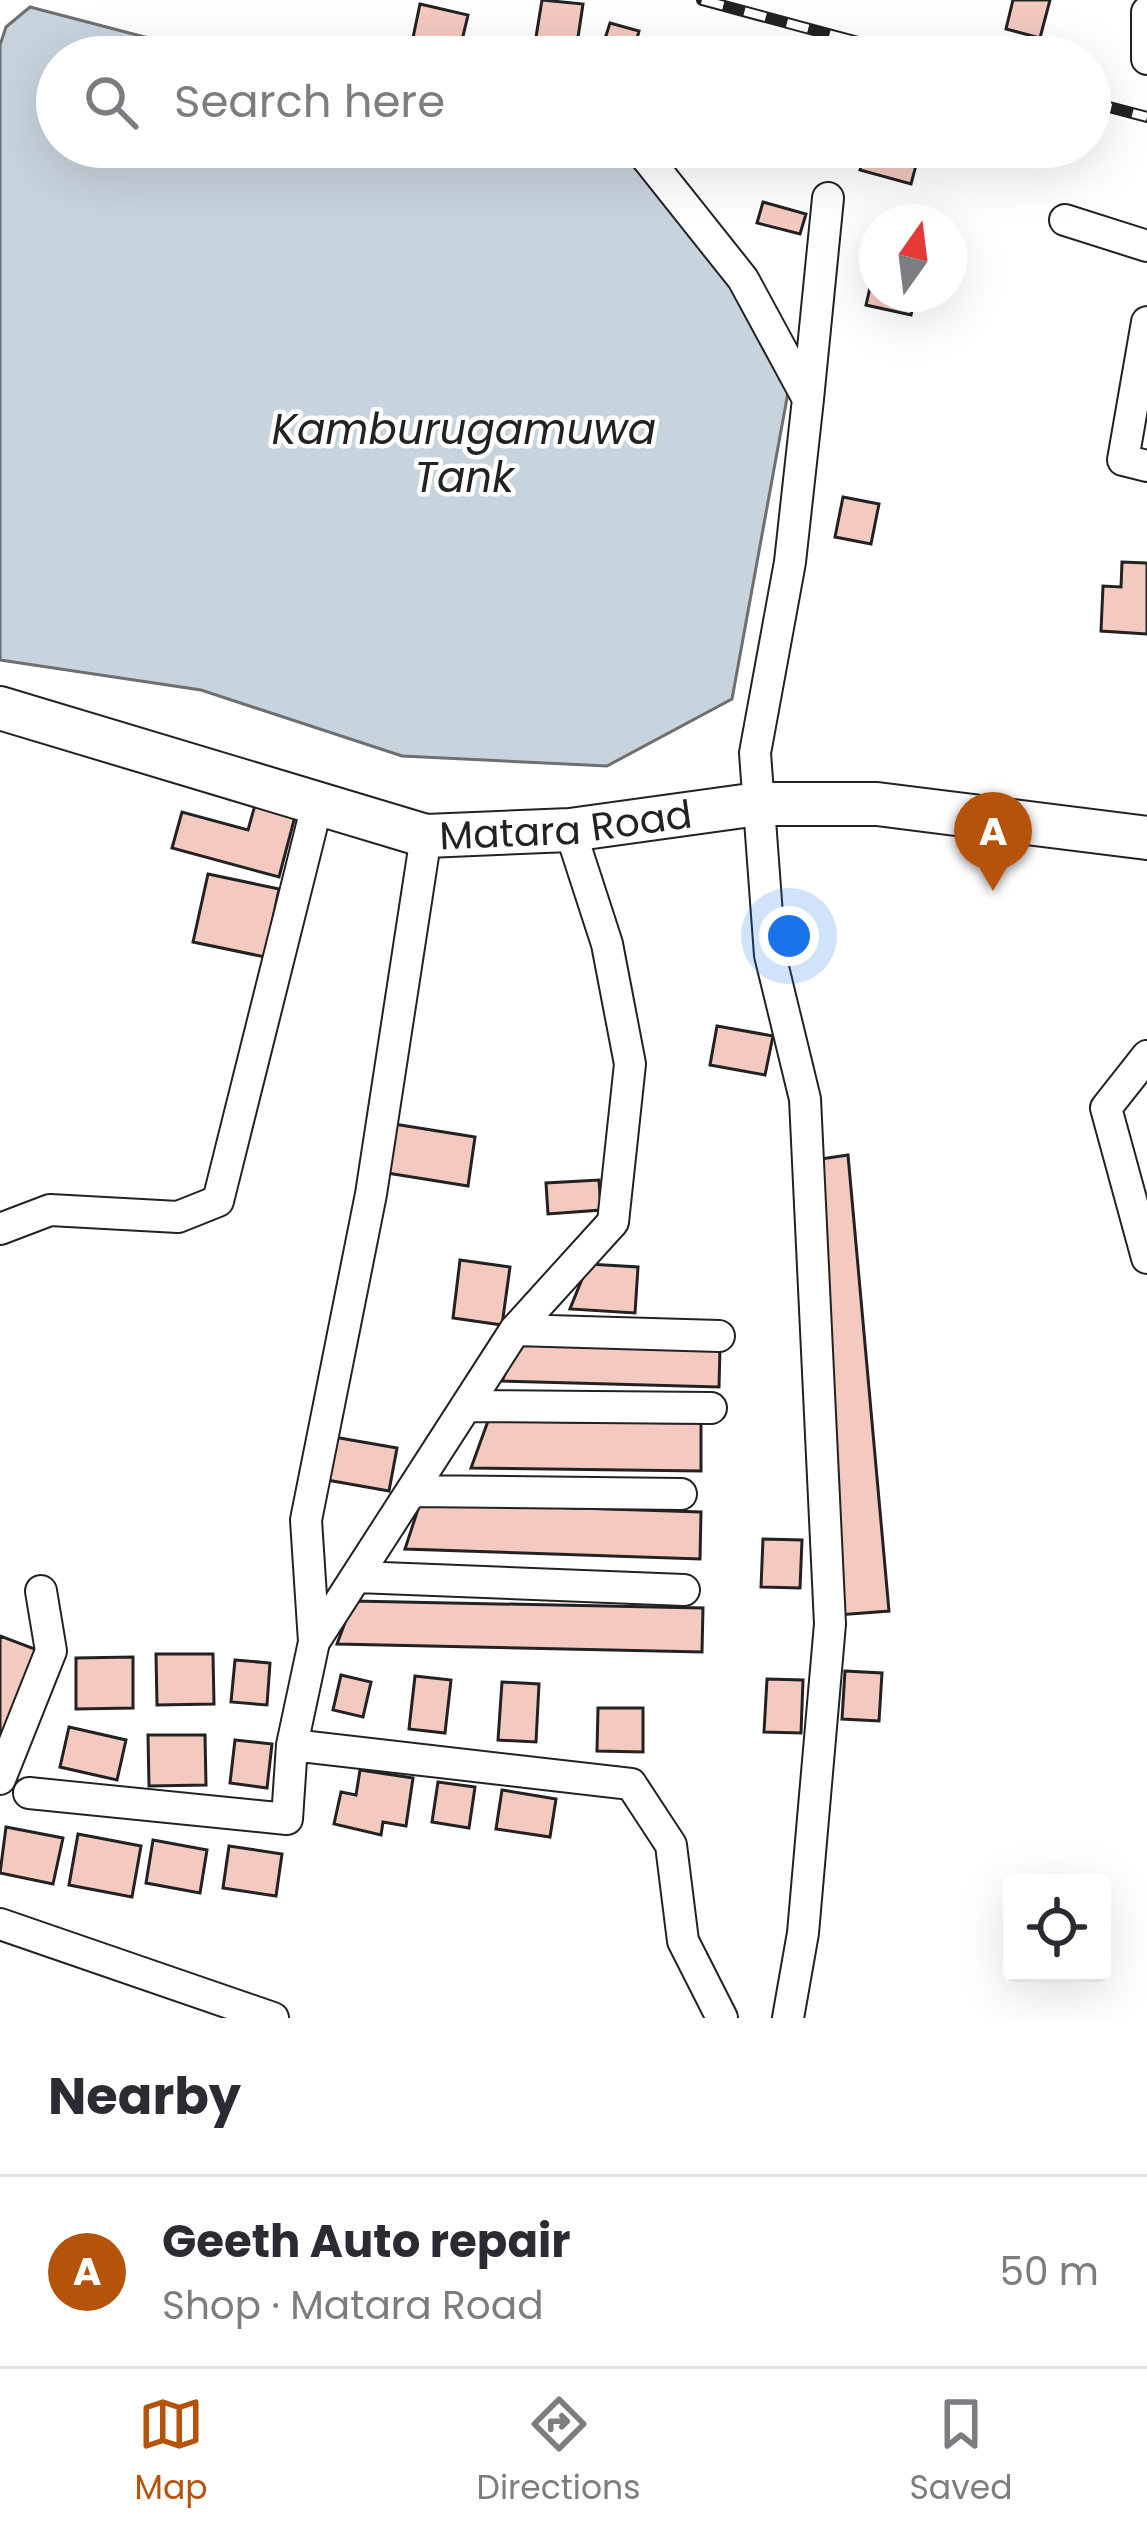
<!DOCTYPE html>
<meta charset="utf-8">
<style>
body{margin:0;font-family:Poppins,sans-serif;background:#f2f2f3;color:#2b2b33}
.controls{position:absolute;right:36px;bottom:36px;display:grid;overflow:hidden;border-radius:12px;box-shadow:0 12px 48px #0002}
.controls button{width:108px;height:108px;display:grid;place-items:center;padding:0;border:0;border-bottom:3px solid #e1e1e2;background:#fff;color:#2b2b33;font:60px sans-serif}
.compass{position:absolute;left:859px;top:204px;width:108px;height:108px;border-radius:50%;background:#fff;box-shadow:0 12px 48px #0002;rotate:14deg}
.you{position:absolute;left:789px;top:936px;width:42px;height:42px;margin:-30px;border:9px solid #fff;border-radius:50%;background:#1a73e8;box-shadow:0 0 0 18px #1a73e833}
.badge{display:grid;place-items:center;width:78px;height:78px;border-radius:50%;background:#b45309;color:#fff;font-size:39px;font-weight:700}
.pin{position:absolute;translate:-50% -99px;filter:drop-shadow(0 3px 6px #0008)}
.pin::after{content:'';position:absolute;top:63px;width:42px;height:36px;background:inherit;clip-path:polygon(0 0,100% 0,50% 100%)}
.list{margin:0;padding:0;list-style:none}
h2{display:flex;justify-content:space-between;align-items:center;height:156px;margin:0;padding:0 48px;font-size:51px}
h2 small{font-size:39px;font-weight:400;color:#7c7c81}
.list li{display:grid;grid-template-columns:78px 1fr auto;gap:36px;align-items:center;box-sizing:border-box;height:192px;padding:0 48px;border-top:3px solid #e1e1e2}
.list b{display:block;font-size:45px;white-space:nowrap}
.list p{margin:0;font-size:39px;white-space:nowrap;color:#7c7c81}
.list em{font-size:39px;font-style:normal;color:#7c7c81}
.icon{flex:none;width:66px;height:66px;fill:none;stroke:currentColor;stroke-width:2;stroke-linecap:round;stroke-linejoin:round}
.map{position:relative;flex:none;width:1147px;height:2018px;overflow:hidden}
.search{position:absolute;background:#fff;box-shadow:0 12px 48px #0002;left:36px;right:36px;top:36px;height:132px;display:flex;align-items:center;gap:30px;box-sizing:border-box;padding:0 42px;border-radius:66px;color:#7c7c81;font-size:45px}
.sheet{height:348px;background:#fff}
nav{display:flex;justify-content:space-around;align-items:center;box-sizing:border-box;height:168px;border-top:3px solid #e1e1e2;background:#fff;font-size:33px;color:#7c7c81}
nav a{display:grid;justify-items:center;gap:6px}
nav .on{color:#b45309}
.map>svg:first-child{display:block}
.water{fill:#c7d3dd;stroke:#6f6f6f;stroke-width:3}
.building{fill:#f3c9c0;stroke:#222;stroke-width:3}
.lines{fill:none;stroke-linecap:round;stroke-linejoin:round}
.minor-casing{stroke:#222;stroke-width:34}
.highway-casing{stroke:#222;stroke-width:46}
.minor{stroke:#fff;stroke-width:30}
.highway{stroke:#fff;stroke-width:42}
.rail-casing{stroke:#222;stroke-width:12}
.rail{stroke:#fff;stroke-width:8;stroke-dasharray:22;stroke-linecap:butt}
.labels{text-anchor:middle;stroke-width:9;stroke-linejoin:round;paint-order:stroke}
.street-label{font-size:39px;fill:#222;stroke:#fff}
.water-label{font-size:42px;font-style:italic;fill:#222;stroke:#fff}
</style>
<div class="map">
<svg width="1147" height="2018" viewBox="0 0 1147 2018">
<rect width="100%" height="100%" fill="#fff"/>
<path class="water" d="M30 7 221 57H57V147H612L696 222 789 387 732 699 607 766 402 756 201 690 0 660V45L6 27Z"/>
<path class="building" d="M542 0 583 4 577 44 536 37Z
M1013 0H1050L1040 38 1006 29Z
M420 4 468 15 458 57H409Z
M610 23 639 31 632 57 601 51Z
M792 147H826L824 157Z
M866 147 918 158 911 184 860 170Z
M763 202 806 214 800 234 757 223Z
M877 257V294H916L911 315 866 305Z
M843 497 879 504 871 544 835 537Z
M1122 562 1147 563V634L1101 631 1103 586 1121 587Z
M257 798 297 809 279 877 172 848 182 812 248 830Z
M208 874 279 889 265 957 193 942Z
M717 1026 773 1036 765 1075 710 1065Z
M394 1124 475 1137 468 1186 387 1173Z
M848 1155 889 1611 838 1615 814 1160Z
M599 1180 601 1210 548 1214 546 1183Z
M460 1260 510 1267 502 1325 453 1318Z
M588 1264 638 1267 635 1313 570 1309Z
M519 1343 720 1348 719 1387 502 1381Z
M488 1421 701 1423V1471L471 1468Z
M334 1437 397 1448 389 1491 327 1480Z
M420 1503 701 1512 700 1559 405 1549Z
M763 1539 802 1540 800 1588 761 1587Z
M353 1601 703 1608 702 1652 337 1644Z
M0 1636 40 1651 0 1756Z
M156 1654H213L214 1704 157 1705Z
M133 1657V1708L76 1709V1658Z
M235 1660 270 1663 267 1705 231 1702Z
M845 1671 882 1673 879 1721 842 1719Z
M341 1675 371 1682 363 1717 333 1710Z
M415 1676 451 1680 445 1733 409 1729Z
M767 1679 803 1680 801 1733 764 1732Z
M502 1682 539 1684 536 1742 498 1740Z
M598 1708H643V1752L597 1751Z
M69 1727 126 1740 117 1780 60 1767Z
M148 1735H205L206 1785 149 1786Z
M235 1740 272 1744 267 1788 230 1783Z
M360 1770 413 1778 406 1826 383 1822 381 1835 334 1824 341 1792 356 1795Z
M438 1782 475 1787 469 1828 432 1822Z
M502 1790 556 1799 550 1837 496 1829Z
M6 1827 63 1838 53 1884 0 1873Z
M78 1834 141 1846 132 1897 69 1885Z
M153 1840 207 1850 200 1893 146 1883Z
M229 1846 282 1854 276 1896 223 1888Z"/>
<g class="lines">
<defs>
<path id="minor" d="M1147 12V59
M638 147 743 279 808 399 790 562 755 753 770 955 805 1099 830 1624 803 1933 788 2018
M1065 220 1147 246
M1147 322 1123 460 1147 466
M808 399 828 198
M1147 1056 1106 1108 1147 1258
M0 1229 50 1210 178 1217 218 1201 318 801
M515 1330 719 1336
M466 1406 711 1408
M412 1491 681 1494
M357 1577 684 1590
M314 1642 306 1520 371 1194 426 836
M292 1745 631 1784 671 1845 683 1941 722 2018
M0 1779 51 1651 41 1591
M29 1793 287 1819 292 1745 314 1642 515 1330 613 1222 630 1064 607 944 570 830
M0 1924 273 2018"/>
<g id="highway">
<path id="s1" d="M0 708 426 836 570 830 758 804H877L1147 838"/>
</g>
</defs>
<use href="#minor" class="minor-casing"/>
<use href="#highway" class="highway-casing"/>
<use href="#minor" class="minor"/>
<use href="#highway" class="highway"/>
<defs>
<path id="rail" d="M702 0 914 57
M1090 102 1147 117"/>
</defs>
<use href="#rail" class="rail-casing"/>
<use href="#rail" class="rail"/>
</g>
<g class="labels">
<g class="street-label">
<text dy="14" stroke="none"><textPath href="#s1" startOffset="585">Matara Road</textPath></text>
</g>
<g class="water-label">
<text x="464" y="444">Kamburugamuwa<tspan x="464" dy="48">Tank</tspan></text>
</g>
</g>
</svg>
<div class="controls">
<button><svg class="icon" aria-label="locate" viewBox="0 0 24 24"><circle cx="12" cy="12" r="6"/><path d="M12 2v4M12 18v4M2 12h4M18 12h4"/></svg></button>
</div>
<svg class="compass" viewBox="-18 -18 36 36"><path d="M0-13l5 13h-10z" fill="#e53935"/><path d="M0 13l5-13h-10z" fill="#7c7c81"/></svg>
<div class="you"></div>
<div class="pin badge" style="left:993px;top:891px">A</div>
<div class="search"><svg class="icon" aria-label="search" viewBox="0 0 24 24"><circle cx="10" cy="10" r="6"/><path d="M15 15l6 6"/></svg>Search here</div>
</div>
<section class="sheet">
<h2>Nearby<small></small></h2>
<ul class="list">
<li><span class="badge">A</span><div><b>Geeth Auto repair</b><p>Shop · Matara Road</p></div><em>50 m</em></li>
</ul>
</section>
<nav>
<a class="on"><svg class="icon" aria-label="map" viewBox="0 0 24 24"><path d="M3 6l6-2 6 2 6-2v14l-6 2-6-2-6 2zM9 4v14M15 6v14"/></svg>Map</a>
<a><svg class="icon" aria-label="directions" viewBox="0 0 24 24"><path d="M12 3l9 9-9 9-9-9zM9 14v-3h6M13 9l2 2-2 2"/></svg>Directions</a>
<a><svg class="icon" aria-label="saved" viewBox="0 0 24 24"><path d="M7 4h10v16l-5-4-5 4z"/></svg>Saved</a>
</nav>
